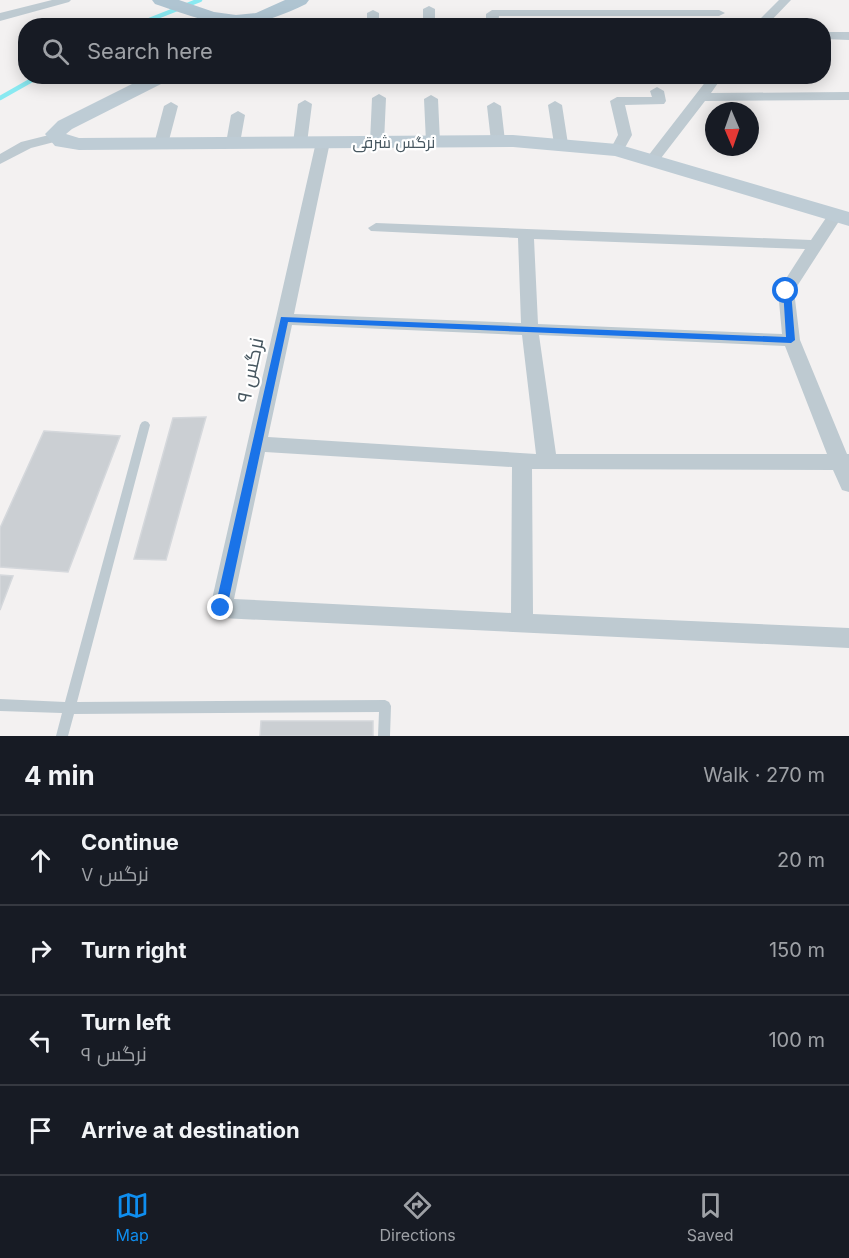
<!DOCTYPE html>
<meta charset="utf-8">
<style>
body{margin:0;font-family:Inter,Cairo,sans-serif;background:#20242c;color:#f1f3f6}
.compass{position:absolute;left:705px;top:102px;width:54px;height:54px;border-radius:50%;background:#171b24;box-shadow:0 3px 15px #0003;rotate:178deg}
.stop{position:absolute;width:18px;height:18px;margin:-14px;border:4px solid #1a73e8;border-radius:50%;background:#fff}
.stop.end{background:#1a73e8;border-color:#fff;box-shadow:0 2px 6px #0008}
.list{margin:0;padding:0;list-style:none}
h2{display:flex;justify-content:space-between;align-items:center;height:78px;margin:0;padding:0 24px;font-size:26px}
h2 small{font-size:20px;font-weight:400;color:#9ea1a6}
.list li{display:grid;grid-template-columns:39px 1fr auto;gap:18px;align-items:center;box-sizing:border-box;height:90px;padding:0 24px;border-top:2px solid #363941}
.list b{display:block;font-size:22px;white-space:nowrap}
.list p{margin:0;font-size:20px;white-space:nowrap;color:#9ea1a6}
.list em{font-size:20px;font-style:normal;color:#9ea1a6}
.icon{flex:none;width:33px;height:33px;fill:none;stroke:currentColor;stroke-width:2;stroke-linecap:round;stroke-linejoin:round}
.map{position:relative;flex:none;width:849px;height:736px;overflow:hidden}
.search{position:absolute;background:#171b24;box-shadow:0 3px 15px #0003;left:18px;right:18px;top:18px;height:66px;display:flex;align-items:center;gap:15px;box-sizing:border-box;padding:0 21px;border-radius:24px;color:#9ea1a6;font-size:22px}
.sheet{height:438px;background:#171b24}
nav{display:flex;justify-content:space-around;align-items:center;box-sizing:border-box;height:84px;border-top:2px solid #363941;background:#171b24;font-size:16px;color:#9ea1a6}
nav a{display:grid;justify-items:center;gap:3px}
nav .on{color:#0f8eef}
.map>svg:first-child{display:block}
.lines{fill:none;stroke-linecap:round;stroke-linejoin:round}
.stream{stroke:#89e9f1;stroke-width:4.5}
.building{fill:#cbcfd3;stroke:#d5d8dc;stroke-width:1.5}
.lane{fill:#becad1;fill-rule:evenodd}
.street{fill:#becad1;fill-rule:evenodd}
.secondary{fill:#beccd5;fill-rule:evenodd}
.primary{fill:#afc4d1;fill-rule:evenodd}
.route{fill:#1a73e8}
.labels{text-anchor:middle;stroke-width:4.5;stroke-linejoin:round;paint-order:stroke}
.far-street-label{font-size:16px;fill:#475760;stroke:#fff}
.street-label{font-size:20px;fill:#475760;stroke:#fff}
</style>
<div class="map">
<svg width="849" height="736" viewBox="0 0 849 736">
<rect width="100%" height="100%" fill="#f3f1f1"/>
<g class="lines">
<path class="stream" d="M134 26 200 0
M0 98 39 76"/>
</g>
<path class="building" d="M206 417 166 560 134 559 173 418Z
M44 431 120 436 68 572 0 567V528Z
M0 575 13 576 0 610Z
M261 721H373V736H260Z"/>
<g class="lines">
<path class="lane" d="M145 421 148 422 150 425 77 702 385 700 389 702 391 706 390 736H378L379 712 74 714 68 736H56L62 713 0 711V699L65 702 140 425 142 422Z"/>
<path class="street" d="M52 0H71L69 2 0 21V13Z
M779 0H791L766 26H753Z
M429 6 435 9V26H423V9Z
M373 10 379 13V26H367V13Z
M492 10H719L725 13 719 16H499L498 26H486V14Z
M824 32H849V40L824 39Z
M710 76H723L711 93 849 92V100L705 101 658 162H648L646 159 648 156Z
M657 87 664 91 666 101 664 104 625 105 632 135 622 153H612L610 150 618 135 610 101 617 97H652L650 91Z
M379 94 386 98 384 142 377 146 370 142 372 98Z
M431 95 438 99 440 142 433 146 426 142 424 99Z
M305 100 312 104 307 143 300 147 293 143 298 104Z
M555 101 562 105 568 144 561 148 554 144 548 105Z
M171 102 178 106 168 144 166 147H156L154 144 164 106Z
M494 102 501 106 505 141 498 145 491 141 487 106Z
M238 111 245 115 240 143 233 147 226 143 231 115Z
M57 133 64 137 62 140 31 148 0 164V154L21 142Z
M323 138 330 142 294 314 521 323 518 238 371 231 368 228 376 223 811 240 830 212H840L843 215 794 291 800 340 847 454H849V492L842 490 833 470 532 469 533 614 849 628V648L221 618 213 615 210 608 316 142ZM534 239 805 249 778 291 782 334 538 324ZM292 325 522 335 536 454 268 437ZM539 335 785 346 827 454H556ZM265 452 512 467 511 613 234 599Z"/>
<path class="secondary" d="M148 76H172L169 80 72 129 66 134 79 138 513 135 617 144 849 212V226L615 156 513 147 79 150 55 146 45 134 58 121Z"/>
<path class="primary" d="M152 0H179L214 12 236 15 256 13 285 0H309L306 4C239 36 223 27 155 4Z"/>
</g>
<path class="route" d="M783 289 791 291 795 340 791 343 288 322 227 608 221 613 216 612 215 608 281 317 786 337Z"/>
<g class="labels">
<g class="far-street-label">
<text x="394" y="148">نرگس شرقی</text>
</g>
<g class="street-label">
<text transform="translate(250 370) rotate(-78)" y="7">نرگس ۹</text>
</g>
</g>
</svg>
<svg class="compass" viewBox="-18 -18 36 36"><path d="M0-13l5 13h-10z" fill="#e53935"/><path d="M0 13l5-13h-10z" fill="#9ea1a6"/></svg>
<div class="stop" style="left:786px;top:291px"></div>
<div class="stop end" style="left:221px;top:608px"></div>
<div class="search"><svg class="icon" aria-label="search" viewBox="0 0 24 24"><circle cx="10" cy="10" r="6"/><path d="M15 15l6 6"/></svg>Search here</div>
</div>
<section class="sheet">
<h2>4 min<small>Walk · 270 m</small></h2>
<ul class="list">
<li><svg class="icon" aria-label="ahead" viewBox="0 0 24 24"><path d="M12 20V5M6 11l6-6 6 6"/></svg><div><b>Continue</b><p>نرگس ۷</p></div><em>20 m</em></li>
<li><svg class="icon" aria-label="right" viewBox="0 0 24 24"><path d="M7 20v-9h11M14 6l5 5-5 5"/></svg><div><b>Turn right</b></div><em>150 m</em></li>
<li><svg class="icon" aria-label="left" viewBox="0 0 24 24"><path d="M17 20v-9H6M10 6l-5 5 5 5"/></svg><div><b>Turn left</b><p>نرگس ۹</p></div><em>100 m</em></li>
<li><svg class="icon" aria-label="arrive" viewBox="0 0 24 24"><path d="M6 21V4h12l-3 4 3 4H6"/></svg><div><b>Arrive at destination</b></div></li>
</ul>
</section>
<nav>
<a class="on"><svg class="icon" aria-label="map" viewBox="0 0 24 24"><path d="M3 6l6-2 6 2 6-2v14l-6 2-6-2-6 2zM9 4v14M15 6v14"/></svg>Map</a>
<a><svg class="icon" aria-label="directions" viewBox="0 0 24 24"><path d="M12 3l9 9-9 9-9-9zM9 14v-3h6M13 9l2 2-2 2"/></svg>Directions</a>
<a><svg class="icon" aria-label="saved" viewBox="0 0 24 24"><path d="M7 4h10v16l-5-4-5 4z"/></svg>Saved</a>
</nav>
